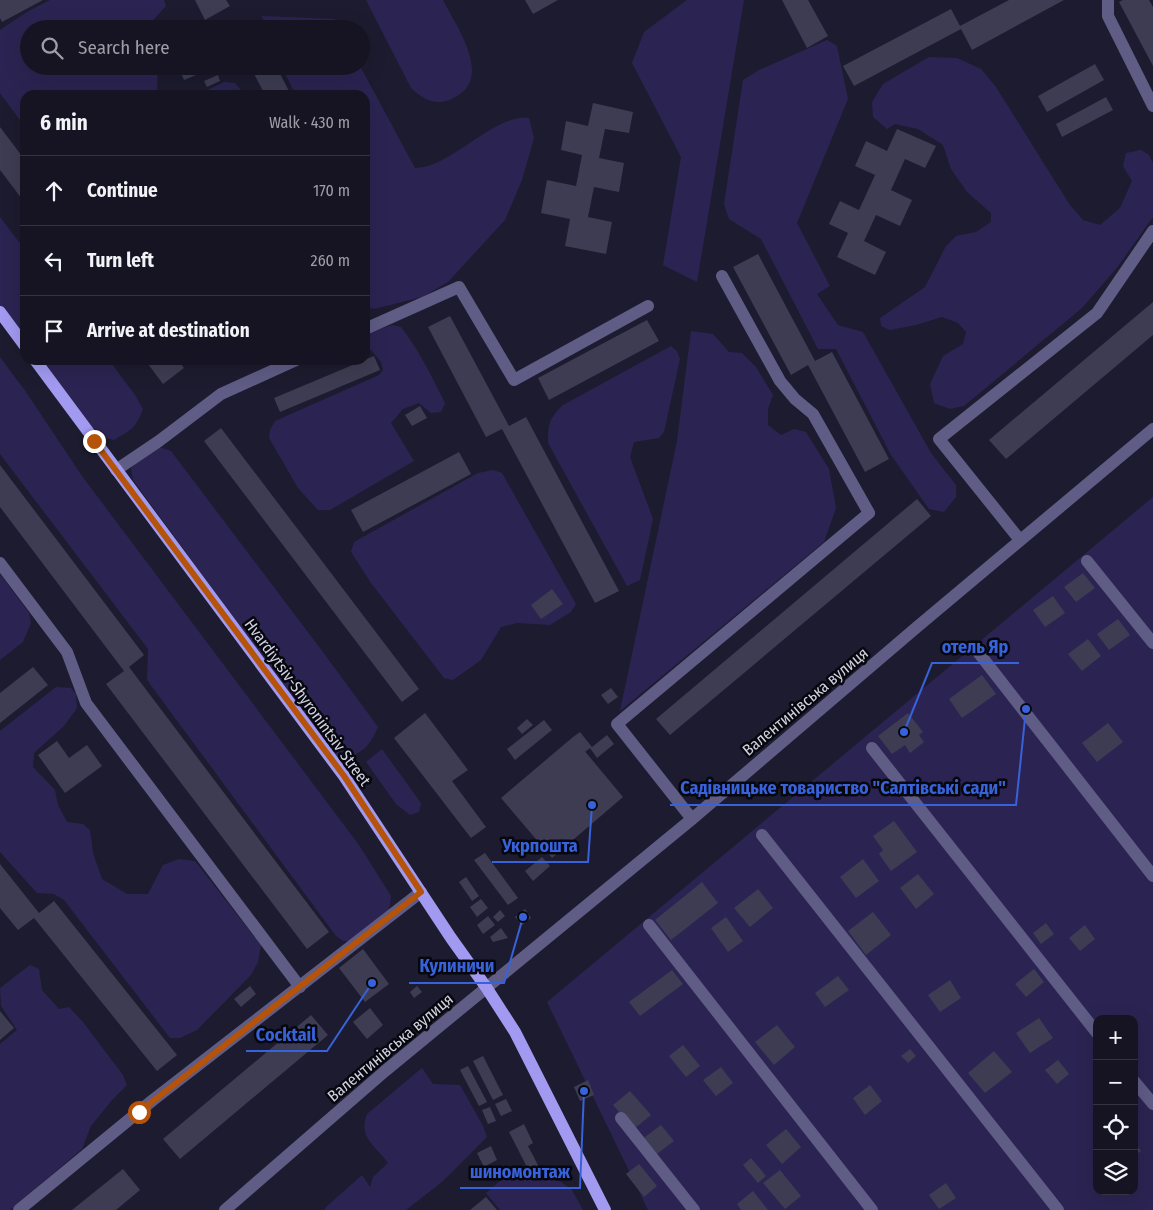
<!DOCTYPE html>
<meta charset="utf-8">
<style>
body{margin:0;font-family:"Fira Sans Condensed",sans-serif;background:#232130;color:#f1f3f6}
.controls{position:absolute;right:15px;bottom:15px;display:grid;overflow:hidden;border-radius:10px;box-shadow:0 5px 20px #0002}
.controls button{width:45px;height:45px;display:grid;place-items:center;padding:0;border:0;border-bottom:1px solid #353341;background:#161423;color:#f1f3f6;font:25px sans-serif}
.stop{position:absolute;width:15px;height:15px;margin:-11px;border:4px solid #b45309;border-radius:50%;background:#fff}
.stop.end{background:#b45309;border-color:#fff;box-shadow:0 1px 5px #0008}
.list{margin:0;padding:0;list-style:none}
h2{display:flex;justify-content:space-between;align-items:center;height:65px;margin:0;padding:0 20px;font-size:21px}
h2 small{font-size:16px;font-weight:400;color:#9e9ea6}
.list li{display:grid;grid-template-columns:32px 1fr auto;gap:15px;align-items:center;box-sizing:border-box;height:70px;padding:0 20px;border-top:1px solid #353341}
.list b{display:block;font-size:19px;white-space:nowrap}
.list em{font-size:16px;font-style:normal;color:#9e9ea6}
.icon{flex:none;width:28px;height:28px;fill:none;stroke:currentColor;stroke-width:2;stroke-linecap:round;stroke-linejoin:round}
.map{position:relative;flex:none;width:1153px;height:1210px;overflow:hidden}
.search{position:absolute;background:#161423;box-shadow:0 5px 20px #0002;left:20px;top:20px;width:350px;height:55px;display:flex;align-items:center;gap:12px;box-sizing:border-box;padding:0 18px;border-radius:28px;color:#9e9ea6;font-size:19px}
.panel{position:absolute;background:#161423;box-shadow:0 5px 20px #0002;left:20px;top:90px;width:350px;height:275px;border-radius:15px}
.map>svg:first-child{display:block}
.green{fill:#2b2452;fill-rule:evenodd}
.building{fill:#3d3c52}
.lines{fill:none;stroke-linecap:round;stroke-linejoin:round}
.minor{stroke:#5f5c85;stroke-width:12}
.major{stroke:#a19af0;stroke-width:12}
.route{stroke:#b45309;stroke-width:6}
.labels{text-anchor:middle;stroke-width:5;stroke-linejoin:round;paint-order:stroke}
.street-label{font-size:16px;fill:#d1d1df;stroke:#07070f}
.leader{fill:none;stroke:#3862d9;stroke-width:2}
.callout-dot{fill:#3862d9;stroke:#07070f;stroke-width:2}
.callout-label{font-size:18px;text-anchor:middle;font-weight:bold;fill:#3862d9;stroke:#07070f;stroke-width:5;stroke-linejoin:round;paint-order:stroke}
</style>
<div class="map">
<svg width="1153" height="1210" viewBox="0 0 1153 1210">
<rect width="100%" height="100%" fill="#1d1b2f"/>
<path class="green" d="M50 0H164L166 6 145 29H29V66H158L157 92 159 95H25V127L0 93V30L27 12Z
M366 0H443C457 28 497 82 449 100 434 106 422 98 411 88Z
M687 0H744L697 282 663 265 681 157 632 63 644 32Z
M262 16 335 19 340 29H266Z
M827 40 837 46 848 99 797 223 830 286 817 294 838 325 863 332 931 453 956 485V497L944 512 929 509 891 455 836 349H818L761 239 729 219 724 204 743 80 759 70Z
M929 57 957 58 981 69 996 87 1070 205 1083 220 1100 225 1120 208 1132 181 1123 166 1126 153 1141 150 1149 155 1153 163V217L1116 269 1082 308 964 406 950 409 934 403 930 384 943 356 963 344 966 332 958 323 942 317 916 325 890 330 881 326 880 318 925 287 946 246 956 236 976 232 991 222V213L967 192 951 169 943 145 918 129 895 124 887 129 873 117 872 102 883 84Z
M281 66H360L415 168C453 167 494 113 529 118L534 138 522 180 505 220 448 282 422 297 374 309 365 306V95H296Z
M224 82 235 83 245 95H197Z
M0 217 25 250V339L0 306Z
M392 325 401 327C419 350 432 377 445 403L441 412 431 413 419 403 403 409 391 423 414 461 330 510H318L298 488 269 438 270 430 275 421 379 375 383 370 381 362 366 344 371 332Z
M691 331 713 334 729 352 742 353 756 367 773 395 768 409V425L781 435 794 429 806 432 829 469 836 508 824 542 620 711 677 441Z
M671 346 677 351 680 359 664 432 659 438 634 442 630 457 653 519 640 580 627 586 548 443C548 425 549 418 563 405Z
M0 357 26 392 82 476 359 845 391 896 389 910 350 941H343L336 936 147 680 148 649 0 454Z
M41 360H109L135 395 143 409C136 428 131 430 114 440L107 438 94 429Z
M159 447 171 451 323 652 378 727C369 747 365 750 346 759L335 756 133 480 131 468 143 456Z
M493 470 502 473 576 604 571 612 550 625 517 623 501 627 481 660 453 680 444 678 371 583 351 552 354 542 478 473Z
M1153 497V1210H648L547 1002ZM1097 1019H1134V1191H1097Z
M0 574 29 613 31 623 23 642 0 660Z
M56 687 71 688 76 694 77 708 64 726 34 753 33 767 55 790 58 805 67 822 83 824 90 830 93 853 102 879 127 894H148L163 865 179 859 195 861 261 945 258 962 251 975 197 1030 180 1038H170L64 900 54 894 37 893 0 852V731Z
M382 749 421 803 419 812 410 815 396 804 366 762Z
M30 965 39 969 42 990 59 1009 69 1007 83 1022 123 1075 127 1085 112 1100 91 1126 82 1149 10 1210H0V1044L17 1030 1 1006 0 988Z
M422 1068 433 1084 460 1085 483 1126 487 1137 442 1182 406 1210H325V1208L362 1175 370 1187 373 1177 388 1163C375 1145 358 1138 367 1114Z
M521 1167 526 1176 542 1168 572 1190 583 1210H500L486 1193 515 1168Z"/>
<path class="building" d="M0 0H43L2 22 0 18Z
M195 0H226L230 6 205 20Z
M525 0H558L533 14Z
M782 0H808L828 36 807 48Z
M1009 0H1064L972 50 961 29 854 86 843 66 951 9 960 26Z
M1123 0H1149L1153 7V66L1119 2Z
M1095 64 1104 80 1047 112 1038 96Z
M178 66H192L196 75 184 80Z
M250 66H276L291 95H265Z
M218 75 220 81 207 87 204 81Z
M1106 97 1113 110 1062 137 1056 124Z
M593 103 633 112 629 133 605 129 599 158 624 163 619 192 594 187 588 217 612 222 606 254 565 246 570 219 541 213 547 180 576 186 582 155 561 150 566 121 588 126Z
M0 127 25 160V203L0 170Z
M897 129 936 146 925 168 905 159 891 190 912 200 900 226 876 215 864 241 886 252 875 275 837 257 848 233 829 224 840 201 859 210 875 175 855 166 866 141 887 151Z
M758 254 815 361 832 352 889 459 865 472 808 365 791 375 733 267Z
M1153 302V335L1006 459 989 440Z
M450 316 509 426 526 417 619 591 595 603 502 429 486 437 428 327Z
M647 320 659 341 549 400 538 378Z
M374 356 380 370 280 412 274 398Z
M145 360H178L184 368 163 384Z
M420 406 427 418 412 426 405 415Z
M221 428 419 689 402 702 204 441Z
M459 452 471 474 363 532 351 510Z
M0 465 144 655 129 667 329 932 307 949 106 684 124 671 0 507Z
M917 499 931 516 670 735 656 719Z
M1083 573 1095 588 1076 602 1064 587Z
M552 589 563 604 541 619 531 605Z
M1053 596 1065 613 1045 627 1033 610Z
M1118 619 1130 635 1109 650 1097 634Z
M1088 639 1101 656 1082 671 1068 654Z
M33 667 48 685 0 723V693Z
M982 675 996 694 962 718 949 699Z
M611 688 618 697 608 704 601 695Z
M425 713 468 770 452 781 486 827 471 838 394 738Z
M908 713 923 732 919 735 924 742 910 753 905 745 892 754 878 736Z
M527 719 533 725 522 734 517 728Z
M544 720 552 730 515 760 507 749Z
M1108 723 1123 742 1097 762 1082 743Z
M580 732 592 747 607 735 614 744 597 758 590 748 585 752 573 737Z
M573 737 623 797 552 858 501 798Z
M57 741 69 758 87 745 102 766 65 793 38 755Z
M894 821 917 852 891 871 879 854 883 850 873 836Z
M485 853 518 898 508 905 474 860Z
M542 857 550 866 533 881 525 871Z
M863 859 879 881 856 898 840 877Z
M0 864 39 913 54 901 177 1055 157 1071 34 918 18 930 0 908Z
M918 874 934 894 916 909 900 888Z
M466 877 479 896 472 901 459 882Z
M702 882 718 903 671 940 655 920Z
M758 889 773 908 750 927 734 908Z
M481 899 488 908 477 917 470 907Z
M525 909 531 918 522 925 515 917Z
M500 910 505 916 498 922 493 917Z
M873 912 891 935 866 955 848 931Z
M488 916 495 925 483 934 477 925Z
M726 917 743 941 728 952 711 928Z
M1046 923 1054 934 1041 944 1033 933Z
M1085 925 1095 939 1080 951 1069 938Z
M501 928 508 938 493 942 490 937Z
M363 949 389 984 365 1002 339 968Z
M1034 969 1044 982 1026 997 1015 984Z
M672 970 683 984 640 1016 629 1002Z
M838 976 849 990 825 1007 815 993Z
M950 980 961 998 940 1012 928 995Z
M250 986 256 994 241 1007 234 999Z
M417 986 422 992 414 998 410 992Z
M370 1008 383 1025 367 1039 353 1022Z
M0 1011 14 1028 0 1040Z
M311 1015 328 1035 180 1159 163 1139Z
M1039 1018 1053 1038 1030 1053 1016 1033Z
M777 1025 795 1047 774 1065 755 1042Z
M683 1045 700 1066 686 1077 669 1056Z
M910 1049 916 1056 908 1063 901 1056Z
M994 1051 1012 1072 985 1093 968 1073Z
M483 1056 503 1095 493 1100 473 1061Z
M1058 1060 1069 1074 1057 1084 1045 1070Z
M468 1066 487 1102 479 1106 460 1070Z
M721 1067 733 1083 716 1096 703 1080Z
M588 1080 594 1095 580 1101 574 1087Z
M870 1085 882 1101 865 1115 853 1098Z
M630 1091 651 1115 634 1129 613 1105Z
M506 1099 512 1111 501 1116 495 1104Z
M490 1107 496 1121 488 1124 482 1110Z
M524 1124 533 1143 528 1146 539 1167 529 1171 509 1132Z
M661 1125 674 1141 653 1157 641 1140Z
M786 1129 801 1147 782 1164 766 1145Z
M1134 1141 1141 1151 1134 1156Z
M491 1146 497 1160 484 1167 477 1153Z
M751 1158 766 1176 758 1183 743 1165Z
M639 1164 657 1186 644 1197 626 1174Z
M123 1169 140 1190 116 1210H72Z
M780 1170 801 1196 785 1209 763 1183Z
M946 1183 956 1198 939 1209 929 1195Z
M753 1191 768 1210H741L737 1204Z
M486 1197 497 1210H470Z"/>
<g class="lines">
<path class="minor" d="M1108 0V16L1153 106
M365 329 459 287 514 380 648 306
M116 470 159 441 221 394 296 360
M1020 540 939 439 1097 313 1153 231
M1087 561 1153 643
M0 563 67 652 86 703 300 987
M978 652 1153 876
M872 748 1097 1033
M692 819 617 724 869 513 813 414 795 399 780 381 722 276
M762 835 1058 1210
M649 925 872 1210
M1134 1081 1153 1104
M621 1118 694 1210
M19 1210 153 1100 421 892
M225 1210 385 1071 692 819 917 627 1153 429"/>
<path class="major" d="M0 312 25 346
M35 360 344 776 451 938 486 987 515 1032 605 1210"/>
</g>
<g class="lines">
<path class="route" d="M94 441 344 776 421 892 139 1112"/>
</g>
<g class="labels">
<g class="street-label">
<text transform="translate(805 701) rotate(-40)" y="6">Валентинівська вулиця</text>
<text transform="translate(308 702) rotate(54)" y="6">Hvardiytsiv-Shyronintsiv Street</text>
<text transform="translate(390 1047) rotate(-40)" y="6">Валентинівська вулиця</text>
</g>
</g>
<path class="leader" d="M904 732L932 663H1019M1026 709L1016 805H670M592 805L588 862H492M523 917L504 983H409M372 983L327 1051H246M584 1091L580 1188H460"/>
<g class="callout-dot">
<circle cx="904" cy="732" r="5"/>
<circle cx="1026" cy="709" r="5"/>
<circle cx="592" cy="805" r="5"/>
<circle cx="523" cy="917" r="5"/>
<circle cx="372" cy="983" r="5"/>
<circle cx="584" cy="1091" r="5"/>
</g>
<g class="callout-label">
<text x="975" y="653">отель Яр</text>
<text x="843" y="794">Садівницьке товариство "Салтівські сади"</text>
<text x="540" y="852">Укрпошта</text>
<text x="457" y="972">Кулиничи</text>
<text x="286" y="1041">Cocktail</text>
<text x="520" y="1178">шиномонтаж</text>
</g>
</svg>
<div class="controls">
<button>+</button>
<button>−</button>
<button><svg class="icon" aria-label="locate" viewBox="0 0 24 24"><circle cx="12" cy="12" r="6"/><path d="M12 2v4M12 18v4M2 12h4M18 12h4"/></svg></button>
<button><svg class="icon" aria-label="layers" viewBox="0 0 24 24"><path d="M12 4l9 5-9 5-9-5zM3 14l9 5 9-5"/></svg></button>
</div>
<div class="stop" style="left:139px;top:1112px"></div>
<div class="stop end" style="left:94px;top:441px"></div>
<div class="search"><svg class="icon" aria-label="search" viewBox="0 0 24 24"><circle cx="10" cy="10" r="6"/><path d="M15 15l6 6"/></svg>Search here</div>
<section class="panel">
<h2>6 min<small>Walk · 430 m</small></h2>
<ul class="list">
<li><svg class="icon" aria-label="ahead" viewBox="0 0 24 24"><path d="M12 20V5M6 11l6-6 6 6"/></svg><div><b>Continue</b></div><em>170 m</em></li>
<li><svg class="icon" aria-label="left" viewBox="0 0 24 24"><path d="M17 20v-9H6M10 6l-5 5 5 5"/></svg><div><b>Turn left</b></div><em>260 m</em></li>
<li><svg class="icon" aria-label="arrive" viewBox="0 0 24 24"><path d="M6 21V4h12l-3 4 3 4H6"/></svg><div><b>Arrive at destination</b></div></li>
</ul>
</section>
</div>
